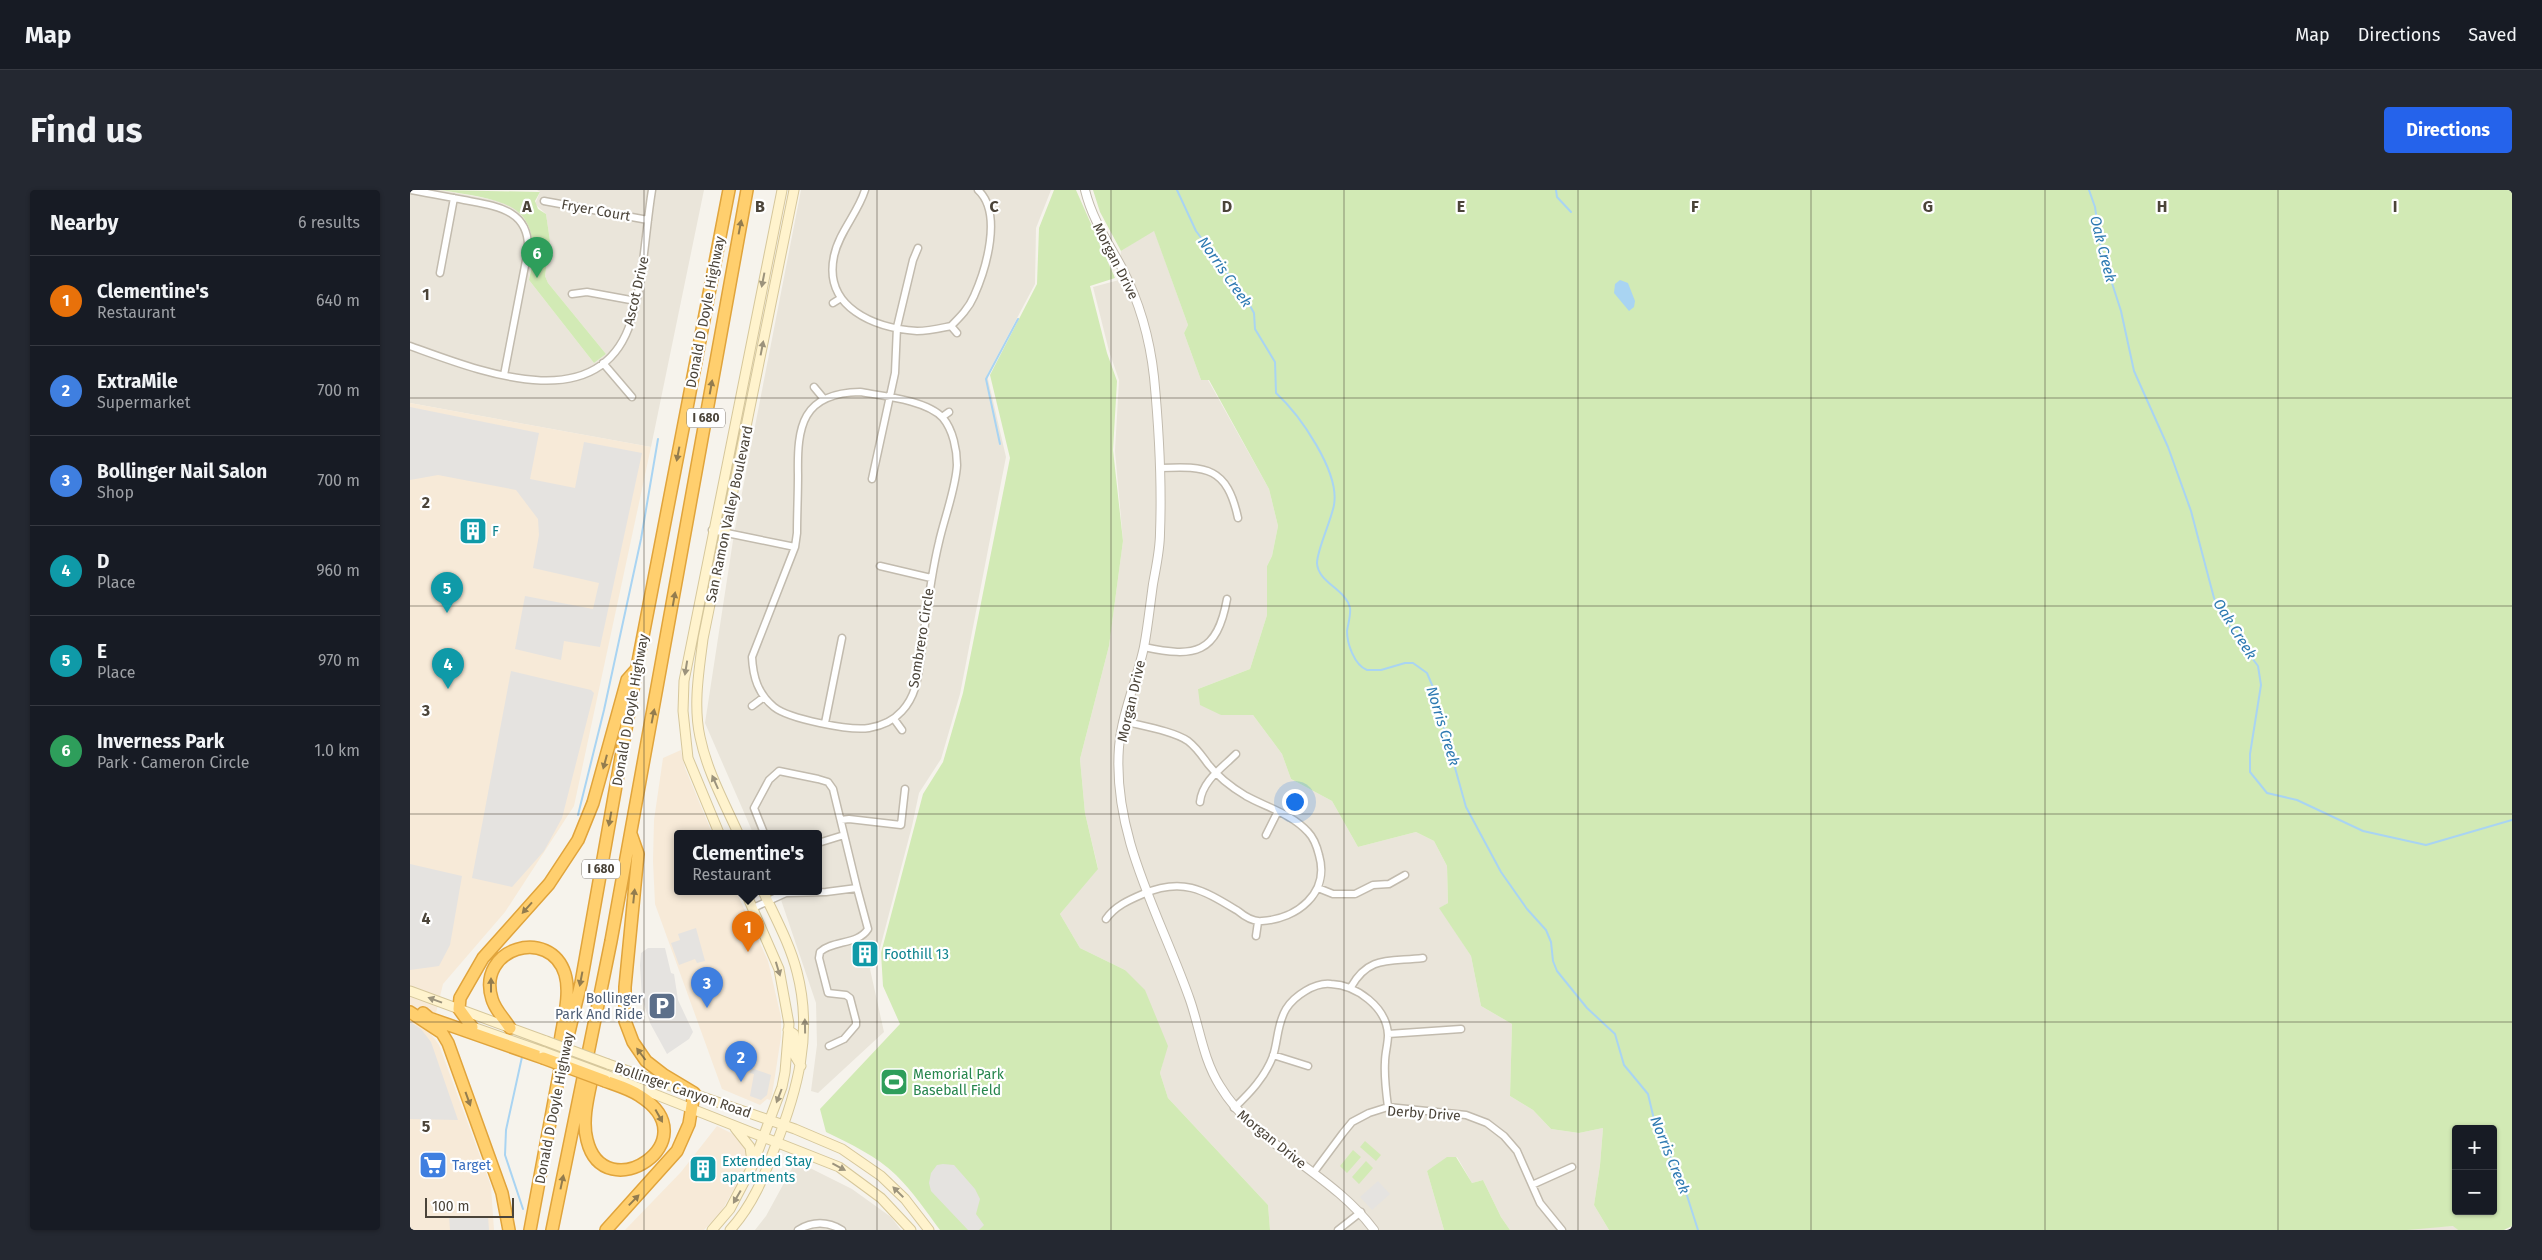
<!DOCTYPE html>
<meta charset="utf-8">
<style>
body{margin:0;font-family:"Fira Sans",sans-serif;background:#242831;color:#f1f3f6}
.controls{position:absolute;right:15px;bottom:15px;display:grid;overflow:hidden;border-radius:5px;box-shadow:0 1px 4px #0004}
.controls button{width:45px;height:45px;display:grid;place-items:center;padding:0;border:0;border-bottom:1px solid #363941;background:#171b24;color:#f1f3f6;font:25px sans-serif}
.scale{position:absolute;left:15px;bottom:12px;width:89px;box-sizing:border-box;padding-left:5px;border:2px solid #4b4439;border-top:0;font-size:14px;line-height:18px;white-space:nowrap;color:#4b4439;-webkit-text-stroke:4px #fff;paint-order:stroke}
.you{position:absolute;left:884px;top:611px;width:18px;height:18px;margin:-12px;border:4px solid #fff;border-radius:50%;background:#1a73e8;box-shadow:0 0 0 8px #1a73e833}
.badge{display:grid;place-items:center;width:32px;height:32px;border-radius:50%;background:#2563eb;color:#fff;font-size:16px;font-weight:700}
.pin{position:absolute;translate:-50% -41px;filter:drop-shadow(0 1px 2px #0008)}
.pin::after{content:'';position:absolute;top:26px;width:18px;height:15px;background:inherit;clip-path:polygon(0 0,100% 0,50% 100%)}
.popup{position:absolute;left:264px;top:640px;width:148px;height:65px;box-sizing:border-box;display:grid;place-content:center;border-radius:5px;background:#171b24;filter:drop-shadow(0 1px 4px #0005);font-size:16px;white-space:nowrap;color:#9ea1a6}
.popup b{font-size:19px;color:#f1f3f6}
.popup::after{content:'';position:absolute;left:50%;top:100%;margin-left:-10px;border:10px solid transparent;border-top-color:#171b24}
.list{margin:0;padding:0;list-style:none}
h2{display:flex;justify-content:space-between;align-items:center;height:65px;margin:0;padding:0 20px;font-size:21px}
h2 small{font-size:16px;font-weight:400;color:#9ea1a6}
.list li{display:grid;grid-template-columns:32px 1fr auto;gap:15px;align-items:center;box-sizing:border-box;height:90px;padding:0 20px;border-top:1px solid #363941}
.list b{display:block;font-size:19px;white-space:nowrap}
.list p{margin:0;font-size:16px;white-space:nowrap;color:#9ea1a6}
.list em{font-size:16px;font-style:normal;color:#9ea1a6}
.map{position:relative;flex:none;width:2102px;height:1040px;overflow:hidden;border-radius:5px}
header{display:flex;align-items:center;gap:30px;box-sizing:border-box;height:70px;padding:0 25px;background:#171b24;border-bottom:1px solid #363941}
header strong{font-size:24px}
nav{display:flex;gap:28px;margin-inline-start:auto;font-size:18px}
.intro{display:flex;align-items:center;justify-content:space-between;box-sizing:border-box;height:120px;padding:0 30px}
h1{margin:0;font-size:35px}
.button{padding:12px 22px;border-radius:5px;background:#2563eb;color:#fff;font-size:18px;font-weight:700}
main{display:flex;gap:30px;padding:0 30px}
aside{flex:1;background:#171b24;border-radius:5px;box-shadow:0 1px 4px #0004}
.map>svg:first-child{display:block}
.residential{fill:#eae5da}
.commercial{fill:#f7ead8}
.green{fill:#d2eab5;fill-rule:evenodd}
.parking{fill:#e5e3e0}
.water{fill:#a9d4f2}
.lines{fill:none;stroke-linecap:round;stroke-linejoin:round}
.stream{stroke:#a9d4f2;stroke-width:2}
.minor-casing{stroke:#c2bbae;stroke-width:9}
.tertiary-casing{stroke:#c2bbae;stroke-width:10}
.secondary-casing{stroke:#d6c79b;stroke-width:11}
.motorway-casing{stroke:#e0a43c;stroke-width:14}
.minor{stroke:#fff;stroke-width:6}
.tertiary{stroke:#fff;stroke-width:8}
.secondary{stroke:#fff3cd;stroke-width:9}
.motorway{stroke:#ffcf6e;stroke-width:11}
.secondary-bridge-casing{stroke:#d6c79b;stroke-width:11;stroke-linecap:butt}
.motorway-bridge-casing{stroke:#e0a43c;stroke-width:14;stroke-linecap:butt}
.secondary-bridge{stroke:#fff3cd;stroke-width:9}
.motorway-bridge{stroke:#ffcf6e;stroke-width:11}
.oneway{fill:#937c4e}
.oneway2{fill:#9c937c}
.grid{fill:none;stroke:#4b4439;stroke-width:1;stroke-opacity:0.55}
.labels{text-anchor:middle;stroke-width:4.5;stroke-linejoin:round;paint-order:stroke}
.shield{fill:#fff;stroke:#817c74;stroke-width:1}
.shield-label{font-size:12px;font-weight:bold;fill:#4b4439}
.street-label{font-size:14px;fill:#4b4439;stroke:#fff}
.culture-label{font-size:14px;fill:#0d838f;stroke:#fff;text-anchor:start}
.service-label{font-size:14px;fill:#4e5e75;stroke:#fff;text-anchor:end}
.leisure-label{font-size:14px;fill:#27864d;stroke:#fff;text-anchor:start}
.shop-label{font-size:14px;fill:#366cbe;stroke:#fff;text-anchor:start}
.water-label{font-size:15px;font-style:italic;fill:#2e7ab2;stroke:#fff}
.grid-label{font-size:16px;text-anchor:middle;font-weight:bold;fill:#4b4439;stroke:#fff;stroke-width:4.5;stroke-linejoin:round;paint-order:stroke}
</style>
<header>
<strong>Map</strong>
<nav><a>Map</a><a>Directions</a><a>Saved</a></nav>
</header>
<div class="intro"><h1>Find us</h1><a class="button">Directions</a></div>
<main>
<aside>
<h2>Nearby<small>6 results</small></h2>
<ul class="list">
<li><span class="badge" style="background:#e8710a">1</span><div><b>Clementine's</b><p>Restaurant</p></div><em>640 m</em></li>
<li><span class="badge" style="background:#3f7fe0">2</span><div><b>ExtraMile</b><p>Supermarket</p></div><em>700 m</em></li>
<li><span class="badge" style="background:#3f7fe0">3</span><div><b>Bollinger Nail Salon</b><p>Shop</p></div><em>700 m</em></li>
<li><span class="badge" style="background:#0f9aa8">4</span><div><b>D</b><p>Place</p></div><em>960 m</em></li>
<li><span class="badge" style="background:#0f9aa8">5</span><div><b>E</b><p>Place</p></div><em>970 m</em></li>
<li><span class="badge" style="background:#2e9e5b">6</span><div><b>Inverness Park</b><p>Park · Cameron Circle</p></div><em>1.0 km</em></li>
</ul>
</aside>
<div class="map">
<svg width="2102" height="1040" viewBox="0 0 2102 1040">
<rect width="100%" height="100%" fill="#f6f3ec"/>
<path class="residential" d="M0 0H31L89 11 100 14 109 22 116 31 123 56 119 90 184 173 196 164 138 93 135 86 140 51 136 24 125 14 130 2 127 0H294L241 257 0 213Z
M391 0H641L626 38 625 94 577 185 596 267 550 504 531 569 509 603 502 636 469 762 460 779 474 842 408 903 401 901 407 855 406 813 368 701H408V643H343L295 533 324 344Z
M744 40 778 135 774 143 791 190H798L859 299 868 336 862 366 857 376V425L840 479 788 499 811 525H843L872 564 881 589 922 611 948 657 1006 642 1024 651 1037 676 1038 713 1030 718 1061 766 1071 816 1102 834 1100 906 1123 920 1141 939 1169 943 1193 938 1190 975 1184 1015 1199 1040H1100L1091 1027 1073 990 1062 993 1047 967 1017 981 1034 1040H860L858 1015 758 908 750 883 757 856 715 780 670 758 650 724 688 678 675 623 670 569 699 456 713 351 705 261 709 190 699 161 683 97 709 90 711 61Z
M386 971 442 999 481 1027 491 1040H345L356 1026Z
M2044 1036 2048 1040H1997L2002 1038Z"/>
<path class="commercial" d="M0 213 241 257 164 616 95 722 33 794 21 844 29 855 81 996 84 1040H0Z
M271 560 275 578 302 643H268V701H326L358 771 371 827V847L362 905 360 910 357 909 350 915 312 899 245 714 243 671 244 630 253 568Z
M307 936 327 946 333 954 336 964V978L311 1022 294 1040H215L271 982Z"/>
<path class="green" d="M31 0 130 2 125 11 128 19 136 24 140 51 135 86 138 93 196 164 184 173 119 90C136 10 92 11 31 0Z
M644 0H666L705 88 680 96 697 163 707 191 703 260 713 351 699 456 670 569 675 623 688 679 650 724 670 758 715 780 735 800 758 856 750 883 758 908 858 1015 860 1040H530C516 1021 503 1002 486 985 467 966 440 954 416 942L410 919 490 834 473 796 471 763 513 604 533 572 553 503 600 268 580 185 627 94 629 38Z
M683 0H2102V1036L2094 1040H2048L2043 1036 1997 1040H1199L1184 1015 1190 975 1193 938 1169 943 1141 939 1123 920 1100 906 1102 834 1071 816 1061 766 1029 718 1038 713 1037 676 1024 651 1006 642 948 657 922 611 881 589 872 564 843 525H811L790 515 788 499 840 479 857 425V376L862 366 868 336 859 299 799 190H791L774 143 778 135 744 41 711 61 690 22ZM2046 939H2083V1021H2046Z
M955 951 971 965 966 971 950 957Z
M943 960 951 967 937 983 930 976Z
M1037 967H1046L1062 993 1073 990 1091 1027 1100 1040H1034L1017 981Z
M956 971 963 978 949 994 942 987Z"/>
<path class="parking" d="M0 217 129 243 120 289 165 298 174 252 232 263 190 457 154 451 151 470 105 459 115 406 183 419 189 393 123 378 129 345 128 329 106 300 28 285 0 290Z
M101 481 181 500 184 503 152 628 134 661 102 697 62 688Z
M0 674 52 686 40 755 29 776 0 780Z
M286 738 295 771 287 773 285 769 269 775 261 753 270 750 268 744Z
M238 758H255L261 783 264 784 268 810 283 842 279 849 257 864 240 833 232 808 230 775 231 763Z
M0 832 11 839 21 852 48 930 0 929Z
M341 878 361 885 357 905 351 910 340 906 344 884 340 883Z
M533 974 544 975 565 999 570 1009 566 1024 574 1035 569 1040H558L521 1001 519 993 521 983 527 975Z
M968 991 980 1004 962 1020 950 1007Z
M39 1026H78L79 1040H40Z"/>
<path class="water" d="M1210 90 1218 93 1225 111 1224 117 1219 121 1204 103 1205 94Z"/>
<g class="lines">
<path class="stream" d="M767 0 786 41 834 105 844 123 845 139 865 172 866 203C890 225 930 282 924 315 921 331 907 360 907 373 908 393 936 399 940 418 941 425 938 434 937 441 937 453 944 475 957 480H971L995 473H1003L1017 483 1028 509 1035 542 1056 617 1091 682 1117 719 1136 740 1141 752 1143 771 1147 781 1177 818 1205 844 1214 875 1238 904 1246 938 1272 990 1288 1040
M1146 0 1147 7 1161 22
M1679 0 1685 17 1691 59 1711 121 1724 181 1758 257 1781 321 1804 408 1824 444 1848 476 1851 495 1840 564V582L1857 603 1887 610 1953 641 2016 655 2102 630
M590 254 576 189 608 129
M168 625 194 520 231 349 248 249
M112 867 96 940 95 965 113 1019"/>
<defs>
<path id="minor" d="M1 0C18 3 36 7 54 10 85 16 120 19 118 60L94 185
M455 0C448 23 429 42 424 66 413 118 465 138 507 141 519 141 531 138 541 136 550 127 559 118 564 106 576 79 593 23 568 0
M134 11 238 30
M30 83 44 8
M162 104 177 102 226 111
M423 113 431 108
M541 136 547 143
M0 156C67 180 190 231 221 131 234 88 235 43 242 0
M193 173 222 207
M404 197 414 209
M450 202C473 206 517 210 533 228 543 240 547 260 547 275 546 298 534 329 529 352 520 389 516 427 511 465 508 485 507 505 492 521 484 530 471 536 459 538 440 541 379 529 364 517 348 504 343 487 342 467L385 357 387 343C387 324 388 305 388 285 387 236 392 203 450 202Z
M532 227 539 222
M750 278C797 276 817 277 828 328
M462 289 485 183 487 137 503 70 508 58
M302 340 385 357
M470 376 521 388
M734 457C785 468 807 464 817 409
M342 516 354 507
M484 529 492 540
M415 533 432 448
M790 612C792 591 812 578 826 564
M431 630 439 629 491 635 495 599
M354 643 344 618 359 590 369 581 408 589 418 592 423 599 447 698
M856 645 867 623
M408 653 434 645
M908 698 923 704H945L963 695 979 694 995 685
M343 718 376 703 416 702 447 698 458 739C448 755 423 750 410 762L409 768 418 803 436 805 440 808 446 831V835L434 849 419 856
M696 729C705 716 719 710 733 704 773 687 793 700 828 721 834 726 844 732 852 731 887 729 920 703 909 665 907 657 904 648 898 642 882 624 856 617 836 606 821 597 808 587 798 574 792 566 787 558 778 551 763 541 732 536 713 531
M846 746 848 732
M941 797C959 765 980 772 1013 768
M978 844 1051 839
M863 865 898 876
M824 918C840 903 855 887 863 866 868 851 867 834 876 819 884 806 905 792 921 794 946 795 977 817 978 845 978 854 975 863 975 872 974 887 976 902 978 917
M904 982 933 943 942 932 959 923 978 917 1056 925 1077 933 1094 946 1107 961 1130 1013 1152 1040
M1122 995 1162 977
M388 1040C403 1031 417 1031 432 1040
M928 1040 951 1022"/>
<path id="tertiary" d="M675 0C682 29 698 52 712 78 729 111 740 150 744 187 749 239 752 291 750 343 750 360 746 377 743 394 740 415 738 436 734 457 727 490 712 523 709 557 702 647 751 727 780 810 790 839 793 869 810 896 846 956 921 982 964 1040"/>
<path id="secondary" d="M309 643 278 568 273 521 274 491 372 0
M328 643C314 612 297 581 290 547 283 515 289 481 293 449L384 0
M0 801 136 851
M57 835 134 862
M378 840 384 844 385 866 391 876
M198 874 385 939 432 959 471 986 495 1009 519 1040
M196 885 429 977 471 1008 501 1040
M325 938 340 957 342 972
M302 1040 320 1019 342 977 372 897 375 882 379 834 369 779 335 701
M320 1040C342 1016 354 987 365 957 388 900 403 843 387 782 380 754 365 727 353 701"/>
<path id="motorway" d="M0 822 32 843 38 853 92 1003 99 1040
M13 823 19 828 133 868
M62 837 49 819 50 808 73 768 139 694 168 650 183 613 217 490 225 481
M100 838C94 828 85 820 82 809 66 758 140 736 155 784 161 804 153 831 150 852
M184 878C180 900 171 928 177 950 194 1020 301 951 230 906 220 899 206 895 195 891
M120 1040 150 879 171 793 227 477 319 0
M142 1040 201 751 337 0
M196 1040 267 961 279 934 284 903 254 885 236 871 223 852 215 831V797L228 664 221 644"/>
</defs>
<use href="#minor" class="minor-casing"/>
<use href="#tertiary" class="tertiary-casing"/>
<use href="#secondary" class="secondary-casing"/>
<use href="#motorway" class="motorway-casing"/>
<use href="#minor" class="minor"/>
<use href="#tertiary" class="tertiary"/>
<use href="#secondary" class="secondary"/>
<use href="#motorway" class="motorway"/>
<defs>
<path id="secondary-bridge" d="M136 851 198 874
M134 862 196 885"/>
<path id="motorway-bridge" d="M133 868 195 891"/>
</defs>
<use href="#secondary-bridge" class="secondary-bridge-casing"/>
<use href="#motorway-bridge" class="motorway-bridge-casing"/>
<use href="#secondary-bridge" class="secondary-bridge"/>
<use href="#motorway-bridge" class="motorway-bridge"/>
</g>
<defs><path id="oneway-solid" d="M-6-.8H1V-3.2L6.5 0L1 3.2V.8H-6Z" transform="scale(1.25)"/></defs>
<g class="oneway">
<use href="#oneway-solid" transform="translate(330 37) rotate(-79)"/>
<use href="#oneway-solid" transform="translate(301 197) rotate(-80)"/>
<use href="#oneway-solid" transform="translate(268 264) rotate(101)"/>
<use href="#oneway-solid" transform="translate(264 409) rotate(-80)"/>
<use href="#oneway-solid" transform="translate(243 526) rotate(-79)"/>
<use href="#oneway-solid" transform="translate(195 572) rotate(105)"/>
<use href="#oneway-solid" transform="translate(200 629) rotate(100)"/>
<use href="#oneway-solid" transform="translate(224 706) rotate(-84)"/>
<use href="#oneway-solid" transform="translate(117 718) rotate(132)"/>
<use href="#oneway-solid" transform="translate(171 789) rotate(101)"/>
<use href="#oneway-solid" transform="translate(81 795) rotate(-90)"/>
<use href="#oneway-solid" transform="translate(231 864) rotate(-127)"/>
<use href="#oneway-solid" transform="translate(58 909) rotate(70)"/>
<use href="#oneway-solid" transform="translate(249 926) rotate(61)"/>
<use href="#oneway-solid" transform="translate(152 992) rotate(-78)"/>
<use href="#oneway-solid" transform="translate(224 1010) rotate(-46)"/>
</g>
<g class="oneway2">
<use href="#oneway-solid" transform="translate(353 90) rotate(101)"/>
<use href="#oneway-solid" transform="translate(352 158) rotate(-79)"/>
<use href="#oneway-solid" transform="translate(276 478) rotate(99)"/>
<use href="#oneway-solid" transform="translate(305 592) rotate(-114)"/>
<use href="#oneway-solid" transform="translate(368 779) rotate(73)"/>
<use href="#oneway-solid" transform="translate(25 810) rotate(-160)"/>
<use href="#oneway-solid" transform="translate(395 836) rotate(-91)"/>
<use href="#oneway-solid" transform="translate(369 906) rotate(111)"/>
<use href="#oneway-solid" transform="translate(429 977) rotate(28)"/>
<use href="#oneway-solid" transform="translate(488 1002) rotate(-135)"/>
<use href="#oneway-solid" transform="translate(327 1007) rotate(120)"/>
</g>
<path class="grid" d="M234 0V1040M467 0V1040M701 0V1040M934 0V1040M1168 0V1040M1401 0V1040M1635 0V1040M1868 0V1040M0 208H2102M0 416H2102M0 624H2102M0 832H2102"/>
<defs>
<symbol id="building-square" viewBox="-11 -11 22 22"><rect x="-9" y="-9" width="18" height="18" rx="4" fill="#0f9aa8" stroke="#fff"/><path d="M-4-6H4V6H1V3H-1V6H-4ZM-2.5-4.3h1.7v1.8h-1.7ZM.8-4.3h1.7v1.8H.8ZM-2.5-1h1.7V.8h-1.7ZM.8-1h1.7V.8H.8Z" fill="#fff"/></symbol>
<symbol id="parking-square" viewBox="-11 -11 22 22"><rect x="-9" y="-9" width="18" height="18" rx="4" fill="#5c6f8a" stroke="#fff"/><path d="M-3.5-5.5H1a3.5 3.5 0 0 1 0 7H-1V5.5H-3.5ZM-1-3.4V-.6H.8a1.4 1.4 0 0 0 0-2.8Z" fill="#fff"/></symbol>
<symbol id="stadium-square" viewBox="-11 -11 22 22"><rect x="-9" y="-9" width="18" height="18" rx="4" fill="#2e9e5b" stroke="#fff"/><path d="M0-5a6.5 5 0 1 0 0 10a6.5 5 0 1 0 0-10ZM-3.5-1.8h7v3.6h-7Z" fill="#fff"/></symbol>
<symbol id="supermarket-square" viewBox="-11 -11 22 22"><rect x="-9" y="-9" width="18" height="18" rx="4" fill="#3f7fe0" stroke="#fff"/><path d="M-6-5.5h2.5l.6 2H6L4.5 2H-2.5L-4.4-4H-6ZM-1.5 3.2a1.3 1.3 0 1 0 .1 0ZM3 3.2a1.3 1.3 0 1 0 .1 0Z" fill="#fff"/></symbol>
</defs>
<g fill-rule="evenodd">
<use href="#building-square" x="47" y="325" width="32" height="32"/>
<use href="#building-square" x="439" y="748" width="32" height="32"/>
<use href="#parking-square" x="236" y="800" width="32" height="32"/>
<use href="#stadium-square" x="468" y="876" width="32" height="32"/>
<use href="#supermarket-square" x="7" y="959" width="32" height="32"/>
<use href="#building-square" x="277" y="963" width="32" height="32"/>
</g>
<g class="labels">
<g class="shield">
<rect x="277" y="218.5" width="38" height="19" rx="4"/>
<rect x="172" y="669.5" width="38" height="19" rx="4"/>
</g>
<g class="shield-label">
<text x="296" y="232">I 680</text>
<text x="191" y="683">I 680</text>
</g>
<g class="street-label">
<text transform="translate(186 20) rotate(10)" y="5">Fryer Court</text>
<text transform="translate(706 71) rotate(63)" y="5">Morgan Drive</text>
<text transform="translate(226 101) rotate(-77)" y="5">Ascot Drive</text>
<text transform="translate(295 122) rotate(-79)" y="5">Donald D Doyle Highway</text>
<text transform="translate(319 324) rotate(-78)" y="5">San Ramon Valley Boulevard</text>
<text transform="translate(511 448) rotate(-81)" y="5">Sombrero Circle</text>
<text transform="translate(721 511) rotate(-77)" y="5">Morgan Drive</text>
<text transform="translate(220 520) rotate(-80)" y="5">Donald D Doyle Highway</text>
<text transform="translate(273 900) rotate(19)" y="5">Bollinger Canyon Road</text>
<text transform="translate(144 918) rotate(-79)" y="5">Donald D Doyle Highway</text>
<text transform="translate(1014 923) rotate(4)" y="5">Derby Drive</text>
<text transform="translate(862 949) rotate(39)" y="5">Morgan Drive</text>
</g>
<g class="culture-label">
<text x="82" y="346">F</text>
<text x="474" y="769">Foothill 13</text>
<text x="312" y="976">Extended Stay<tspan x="312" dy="16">apartments</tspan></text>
</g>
<g class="service-label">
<text x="233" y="813">Bollinger<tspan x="233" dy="16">Park And Ride</tspan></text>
</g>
<g class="leisure-label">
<text x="503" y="889">Memorial Park<tspan x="503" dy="16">Baseball Field</tspan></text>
</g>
<g class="shop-label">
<text x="42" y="980">Target</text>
</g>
<g class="water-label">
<text transform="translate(1693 59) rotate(76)" y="5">Oak Creek</text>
<text transform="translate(815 82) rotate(55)" y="5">Norris Creek</text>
<text transform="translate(1825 439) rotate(58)" y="5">Oak Creek</text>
<text transform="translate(1033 536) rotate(73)" y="5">Norris Creek</text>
<text transform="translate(1260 965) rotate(68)" y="5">Norris Creek</text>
</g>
</g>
<g class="grid-label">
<text x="117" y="22">A</text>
<text x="350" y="22">B</text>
<text x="584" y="22">C</text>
<text x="817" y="22">D</text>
<text x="1051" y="22">E</text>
<text x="1285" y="22">F</text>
<text x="1518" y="22">G</text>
<text x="1752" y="22">H</text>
<text x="1985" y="22">I</text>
<text x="16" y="110">1</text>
<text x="16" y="318">2</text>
<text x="16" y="526">3</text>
<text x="16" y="734">4</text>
<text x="16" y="942">5</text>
</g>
</svg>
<div class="controls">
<button>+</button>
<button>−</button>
</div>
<div class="scale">100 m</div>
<div class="you"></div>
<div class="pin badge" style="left:338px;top:762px;background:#e8710a">1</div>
<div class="popup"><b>Clementine's</b>Restaurant</div>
<div class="pin badge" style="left:331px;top:892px;background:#3f7fe0">2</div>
<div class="pin badge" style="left:297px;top:818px;background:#3f7fe0">3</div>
<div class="pin badge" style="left:38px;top:499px;background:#0f9aa8">4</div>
<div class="pin badge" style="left:37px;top:423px;background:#0f9aa8">5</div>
<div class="pin badge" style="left:127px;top:88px;background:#2e9e5b">6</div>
</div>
</main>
